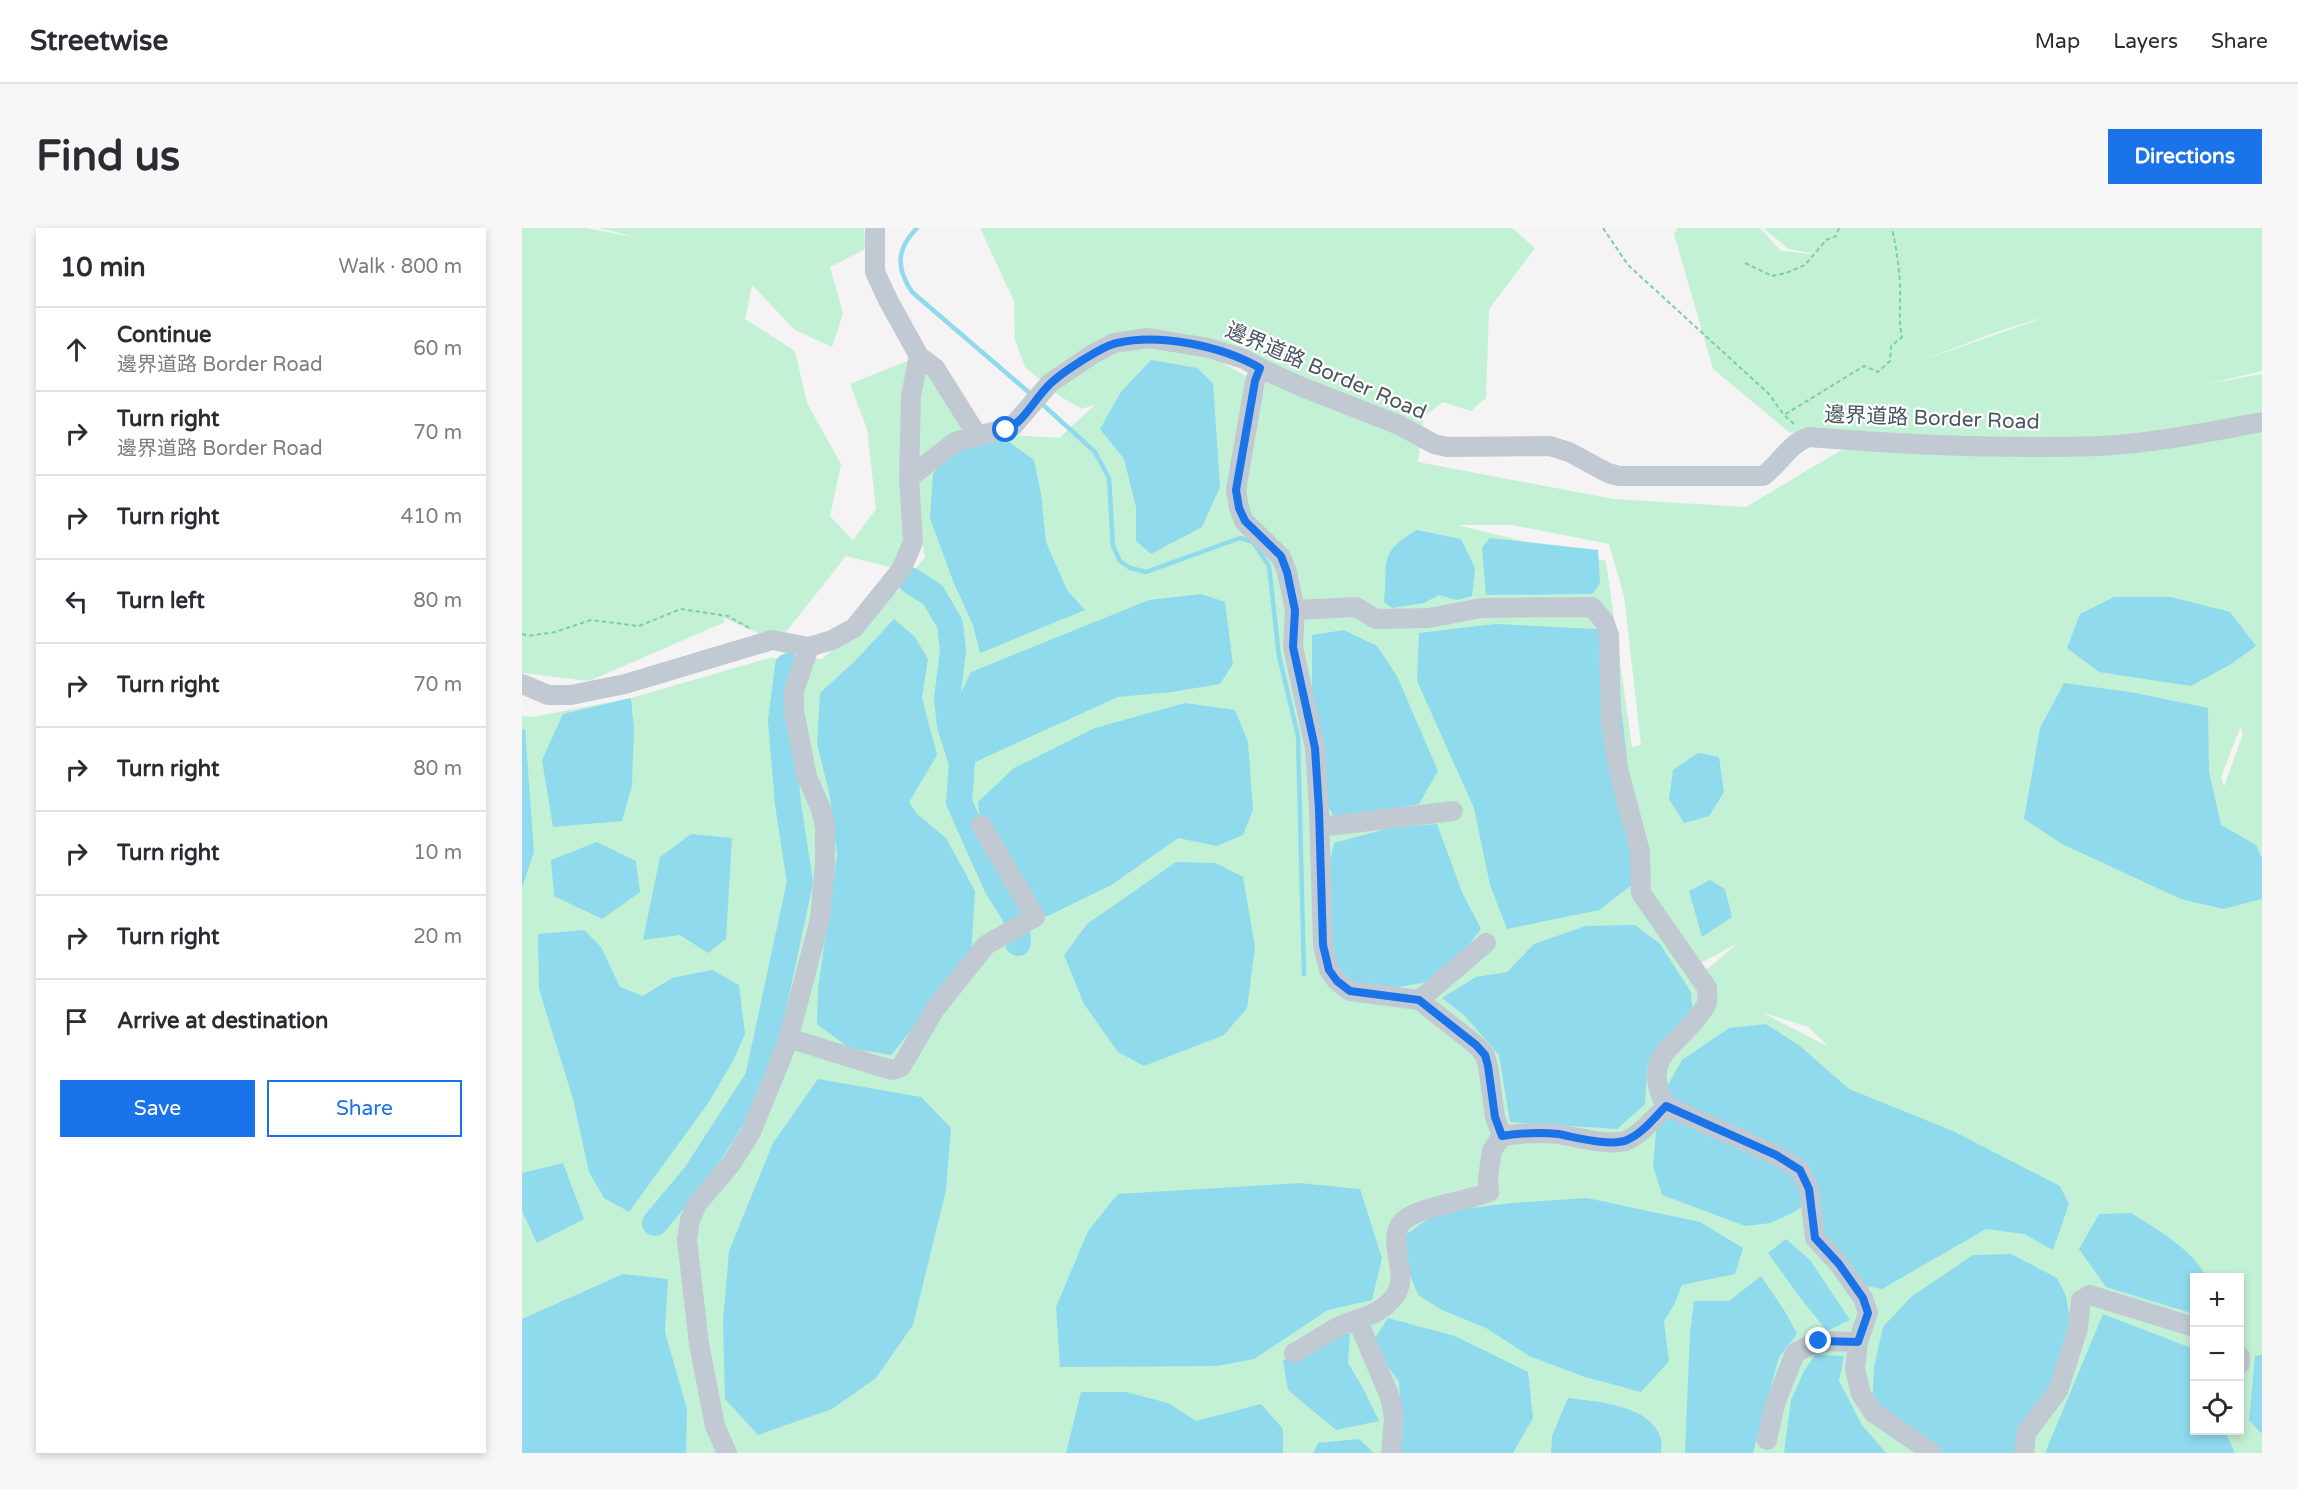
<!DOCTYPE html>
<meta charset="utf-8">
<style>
body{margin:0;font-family:"Varela Round","Noto Sans SC",sans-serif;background:#f7f7f7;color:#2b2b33}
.controls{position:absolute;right:18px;bottom:18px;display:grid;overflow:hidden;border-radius:0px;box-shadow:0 3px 9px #0003}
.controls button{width:54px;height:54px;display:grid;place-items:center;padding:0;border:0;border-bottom:2px solid #e1e1e2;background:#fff;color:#2b2b33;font:30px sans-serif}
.stop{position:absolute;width:18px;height:18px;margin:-14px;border:4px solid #1a73e8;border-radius:50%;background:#fff}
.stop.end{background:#1a73e8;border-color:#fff;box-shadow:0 2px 6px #0008}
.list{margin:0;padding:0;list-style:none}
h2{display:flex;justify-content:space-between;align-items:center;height:78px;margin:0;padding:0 24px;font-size:26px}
h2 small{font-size:20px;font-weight:400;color:#7c7c81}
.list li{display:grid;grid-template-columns:39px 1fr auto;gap:18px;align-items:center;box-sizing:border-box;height:84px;padding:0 24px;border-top:2px solid #e1e1e2}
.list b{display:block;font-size:22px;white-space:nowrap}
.list p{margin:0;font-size:20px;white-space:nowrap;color:#7c7c81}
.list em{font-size:20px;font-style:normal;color:#7c7c81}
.actions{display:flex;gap:12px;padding:18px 24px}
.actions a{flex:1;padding:14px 0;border:2px solid #1a73e8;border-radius:0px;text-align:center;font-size:21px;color:#1a73e8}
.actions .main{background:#1a73e8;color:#fff}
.icon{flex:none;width:33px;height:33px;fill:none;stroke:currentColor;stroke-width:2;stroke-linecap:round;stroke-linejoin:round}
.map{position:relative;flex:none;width:1740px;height:1225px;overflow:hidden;border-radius:0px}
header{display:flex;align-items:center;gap:36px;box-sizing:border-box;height:84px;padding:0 30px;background:#fff;border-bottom:2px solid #e1e1e2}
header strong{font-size:28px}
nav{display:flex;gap:33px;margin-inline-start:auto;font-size:21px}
.intro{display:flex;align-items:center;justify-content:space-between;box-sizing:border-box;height:144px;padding:0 36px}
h1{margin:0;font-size:42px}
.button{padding:15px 27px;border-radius:0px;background:#1a73e8;color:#fff;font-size:21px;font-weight:700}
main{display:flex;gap:36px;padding:0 36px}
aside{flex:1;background:#fff;border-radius:0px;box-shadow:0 3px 9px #0003}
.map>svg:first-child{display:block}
.green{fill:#c3f1d5;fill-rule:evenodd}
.water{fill:#90daee}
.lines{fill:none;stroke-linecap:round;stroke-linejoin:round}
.stream{stroke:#90daee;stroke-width:4.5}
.river{stroke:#90daee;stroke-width:26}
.path{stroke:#7ad0a6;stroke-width:2;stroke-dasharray:4.5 3;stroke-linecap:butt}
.minor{stroke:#c1cad2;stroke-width:20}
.route{stroke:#1a73e8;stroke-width:8}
.labels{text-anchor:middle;stroke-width:4.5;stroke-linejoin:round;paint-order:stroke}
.street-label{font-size:21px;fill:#4a5661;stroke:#fff}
</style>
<header>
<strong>Streetwise</strong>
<nav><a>Map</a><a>Layers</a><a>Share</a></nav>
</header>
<div class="intro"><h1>Find us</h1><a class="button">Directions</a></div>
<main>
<aside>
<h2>10 min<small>Walk · 800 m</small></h2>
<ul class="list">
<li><svg class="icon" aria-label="ahead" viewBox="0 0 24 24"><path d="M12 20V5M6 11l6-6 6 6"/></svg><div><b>Continue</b><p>邊界道路 Border Road</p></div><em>60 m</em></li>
<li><svg class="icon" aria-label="right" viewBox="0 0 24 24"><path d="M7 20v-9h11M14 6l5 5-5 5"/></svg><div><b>Turn right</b><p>邊界道路 Border Road</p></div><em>70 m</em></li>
<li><svg class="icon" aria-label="right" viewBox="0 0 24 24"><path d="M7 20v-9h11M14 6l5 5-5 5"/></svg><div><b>Turn right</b></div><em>410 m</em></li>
<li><svg class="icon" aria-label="left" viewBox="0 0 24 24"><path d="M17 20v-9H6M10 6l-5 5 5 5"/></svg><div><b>Turn left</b></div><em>80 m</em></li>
<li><svg class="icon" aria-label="right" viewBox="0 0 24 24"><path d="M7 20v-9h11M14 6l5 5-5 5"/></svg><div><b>Turn right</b></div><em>70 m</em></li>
<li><svg class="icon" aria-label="right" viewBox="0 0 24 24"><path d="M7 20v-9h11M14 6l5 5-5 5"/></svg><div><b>Turn right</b></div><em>80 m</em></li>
<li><svg class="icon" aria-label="right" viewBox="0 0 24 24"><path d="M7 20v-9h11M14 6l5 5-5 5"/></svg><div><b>Turn right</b></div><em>10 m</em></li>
<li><svg class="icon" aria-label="right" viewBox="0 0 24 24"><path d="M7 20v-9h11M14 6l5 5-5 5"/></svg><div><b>Turn right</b></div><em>20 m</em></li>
<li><svg class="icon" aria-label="arrive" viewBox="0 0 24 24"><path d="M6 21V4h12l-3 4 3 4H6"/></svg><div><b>Arrive at destination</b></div></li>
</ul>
<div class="actions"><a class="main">Save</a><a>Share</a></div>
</aside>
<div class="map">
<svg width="1740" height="1225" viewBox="0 0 1740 1225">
<rect width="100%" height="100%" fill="#f5f3f3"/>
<path class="green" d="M0 0H64L117 10 78 0H342L343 21 308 39 321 85 310 119 273 102 230 57 223 91 273 123 285 175 319 236 308 288 331 312 354 281 345 201 328 156 397 128 451 199 491 207 537 210 574 176 560 181 539 169 503 139 493 112 492 73 458 0H990L1013 20 967 81 964 170 949 183 921 174 902 188 896 234 1092 271 1224 279 1326 218 1267 204 1191 141 1152 6 1156 0H1238L1259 23 1300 27 1267 21 1241 0H1740V143L1685 156 1740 146V1225H0V488L11 489 109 470 247 430 300 431 376 363 403 329 388 253 379 342 324 328 256 414 200 389 203 394 67 453 0 445ZM1539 84H1538L1396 134 1477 103ZM697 133 737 141 733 153ZM935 297H990L1087 316 1102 368 1119 517 1110 519 1084 333ZM1718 500 1721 506 1702 559 1699 549ZM1216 715 1184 742 1175 737ZM1243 785 1286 799 1307 819 1243 786ZM1672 1050H1718V1202H1672Z"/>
<path class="water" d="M629 132 675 140 691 155 698 259 680 299 629 326 614 313V279L602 231 578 201 599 164Z
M441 206 483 211 512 232 519 266 524 314 545 362 563 382 458 425 451 397 431 353 408 290 411 246Z
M895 302 939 311 953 340 950 368 935 372 917 367 902 375 870 380 862 374C867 336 854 325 895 302Z
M968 310 1076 322 1078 356 1070 366 964 367 960 320Z
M679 366 703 374 711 436 698 456 650 464 596 469 453 534 432 479 449 444 627 372Z
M1592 369H1649L1708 384 1734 418 1709 436 1669 458 1577 444 1545 420 1558 386Z
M372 391 392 408 406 431 400 470 415 527 387 574 394 585 424 610 453 663 449 729 369 827 327 820 295 796 296 760 315 627 308 569 295 515 298 465 334 432Z
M974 396 1074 401 1093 425 1112 593 1111 656 1077 682 985 701 968 657 952 580 895 453 897 405Z
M822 402 855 418 875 448 916 543 897 576 814 591 798 566 790 456V407Z
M1542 455 1608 464 1686 480 1687 544 1699 597 1734 617 1740 630V671L1701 681 1659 671 1542 617 1502 591 1518 500Z
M109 470 112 501 110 557 100 593 31 599 20 532 41 486Z
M663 475 713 482 726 514 731 582 721 607 695 618 656 610 591 656 524 689 492 660 460 608 456 574 492 540 573 500Z
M3 501 12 624 0 660V502Z
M1176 525 1197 529 1202 564 1187 588 1162 595 1147 571 1151 542Z
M915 596 940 664 959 701 921 751 866 761 817 757 799 675 812 615 868 600Z
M169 606 210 610 204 711 186 725 158 707 121 712 138 629Z
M75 614 114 633 118 664 80 691 32 668 29 632Z
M654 634 694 635 721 649 733 719 725 780 702 807 622 838 596 824 562 776 542 727 565 696Z
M1188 652 1203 661 1210 689 1180 709 1167 663Z
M1113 697 1138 716 1169 764 1171 788 1146 809 1125 838 1123 876 1095 901 988 894 977 827 943 788 920 770 954 749 985 744 1012 716 1064 698Z
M62 702 79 719 98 759 121 768 150 750 190 742 217 757 223 806 212 831 187 874 107 984 82 970 67 944 51 871 17 761 16 706Z
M1244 796 1278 818 1327 861 1431 903 1538 958 1547 976 1531 1022 1502 1006 1464 1001 1360 1061 1334 1056 1306 1035 1297 965 1274 983 1249 995 1223 998 1140 967 1131 938 1137 872 1160 832 1207 800Z
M296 851 399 869 429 900 424 962 391 1097 354 1150 310 1181 236 1207 203 1171 201 1093 207 1023 251 915Z
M41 935 62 991 15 1015 0 983V945Z
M777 955 838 961 860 1030 850 1072 806 1082 732 1131 695 1138 538 1139 534 1079 566 1003 596 966Z
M1065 970 1178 994 1221 1020 1213 1046 1160 1057 1152 1077 1142 1093 1147 1133 1119 1164 1060 1148 1007 1128 964 1100 920 1082 896 1067 885 1040 879 1010 916 984 990 975Z
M1609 985C1633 1000 1673 1023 1684 1049L1672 1050V1086L1584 1059 1557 1021 1577 986Z
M1264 1011 1288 1032 1328 1092 1305 1103 1276 1067 1246 1025Z
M1489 1026 1535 1050 1544 1068 1550 1103 1523 1179 1498 1225H1420L1376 1208 1350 1178 1352 1139 1361 1099 1389 1069 1451 1027Z
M101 1046 146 1051 143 1104 165 1181 164 1225H0V1091Z
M1239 1048 1264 1085 1275 1106 1257 1129 1231 1225H1163L1168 1105 1172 1073H1207Z
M1581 1086 1672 1121V1202L1703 1203 1713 1225H1523Z
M866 1090 933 1108 1006 1144 1011 1190 991 1225H878L881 1205 877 1154 849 1116Z
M807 1097 828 1106 826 1135 841 1160 857 1193 814 1202 766 1162 761 1133Z
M1293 1127 1322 1128 1317 1153 1340 1197 1364 1225H1262L1269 1172 1282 1143Z
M1740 1127V1206L1727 1192 1733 1128Z
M559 1164H604L646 1175 674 1193 739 1176 761 1201V1225H544Z
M1046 1170C1075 1174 1129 1176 1139 1211 1140 1215 1139 1221 1139 1225H1029L1030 1208Z
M837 1211 852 1225H791L796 1215Z"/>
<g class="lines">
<path class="stream" d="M395 0C374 21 374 40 390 64L510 167
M519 175 573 224 587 250 591 318 598 333 608 340 624 344 718 310 731 314 747 338 757 428 776 508 782 746"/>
<path class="river" d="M388 352 411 367 428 396 431 422 425 471 428 498 440 535 437 574 474 657 494 689 496 715
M133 995 174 946 236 850 278 654 266 576 259 493 266 438"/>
<path class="path" d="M1081 0 1106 37 1247 166 1262 187
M1223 35 1250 48 1264 45 1283 37 1304 12 1314 8 1317 0
M1272 196 1262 187 1342 138 1356 144 1368 133 1369 118 1380 109C1376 91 1379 75 1378 57 1377 37 1374 19 1370 0
M0 406 6 408 33 404 69 392 117 398 159 381 206 388 229 401"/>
<path class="minor" d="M353 0V44L366 72 397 128 389 168 387 250
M397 128 413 140 455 207
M738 140 733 153 714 262 717 280 722 293 759 329 765 344 773 382 771 419 793 520 797 582 801 717 807 742 815 753 828 763 897 772 954 817 963 827 966 838 973 889 980 908 970 922 966 950 967 964C947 973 893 979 880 994 863 1015 890 1047 872 1069 855 1090 836 1089 816 1099 801 1107 786 1117 772 1125
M773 382 834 379 854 391 907 390 959 380 1070 379 1082 393 1087 407 1089 495 1096 540 1118 624 1119 665 1185 760C1185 764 1186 770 1185 774 1184 780 1178 785 1175 790 1149 822 1119 831 1144 878L1254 927 1278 942 1287 961 1293 1010 1317 1036 1341 1070 1346 1085 1336 1114 1333 1141 1339 1166 1352 1185 1410 1225
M0 456 26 467H49L103 456 250 412 287 419 310 412 332 400 379 342 391 314 387 250 433 214 490 199 528 155 571 126 592 115 626 110 687 120 722 131 738 140 780 159 877 197 912 216 925 219 1028 218 1047 224 1086 245 1097 248H1241C1258 236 1266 216 1287 209 1383 217 1481 221 1578 218 1632 215 1686 204 1740 194
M798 599 931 583
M897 772 964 715
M266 810 356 838 371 842 379 839 413 781 464 717 513 689 459 597
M980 908C999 905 1017 904 1036 906 1054 909 1089 919 1106 912 1121 905 1132 890 1144 878
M836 1093 868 1169 872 1190 869 1225
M1718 1128V1136
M1245 1212 1253 1176 1273 1125 1297 1113 1336 1114
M205 1225 193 1198 177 1116 165 1012 168 992 175 976 209 936 229 904 265 816 298 691 303 636V599L299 581 285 549 272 483V463L287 419
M1502 1225 1504 1205 1536 1163 1556 1100 1559 1072 1568 1067 1672 1099"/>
</g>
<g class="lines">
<path class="route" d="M484 202C503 193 513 170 528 156 539 145 580 118 595 115 637 105 700 118 738 140L733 153 714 262 717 280 723 293 759 328 765 344 773 382 771 419 793 520 797 582 801 717 807 742 815 753 828 763 897 772 954 817 963 827 966 838 973 889 980 908C999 905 1017 904 1036 906 1053 909 1089 919 1105 912 1121 905 1132 890 1144 878L1254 927 1278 942 1287 961 1293 1010 1317 1036 1341 1070 1346 1085 1336 1114 1297 1113"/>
</g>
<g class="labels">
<g class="street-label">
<text transform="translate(804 143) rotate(23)" y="7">邊界道路 Border Road</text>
<text transform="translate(1410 190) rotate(2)" y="7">邊界道路 Border Road</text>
</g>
</g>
</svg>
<div class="controls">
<button>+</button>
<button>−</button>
<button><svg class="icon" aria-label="locate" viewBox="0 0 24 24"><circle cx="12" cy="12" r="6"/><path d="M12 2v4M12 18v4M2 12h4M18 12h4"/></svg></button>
</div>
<div class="stop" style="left:484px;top:202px"></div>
<div class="stop end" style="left:1297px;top:1113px"></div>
</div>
</main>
